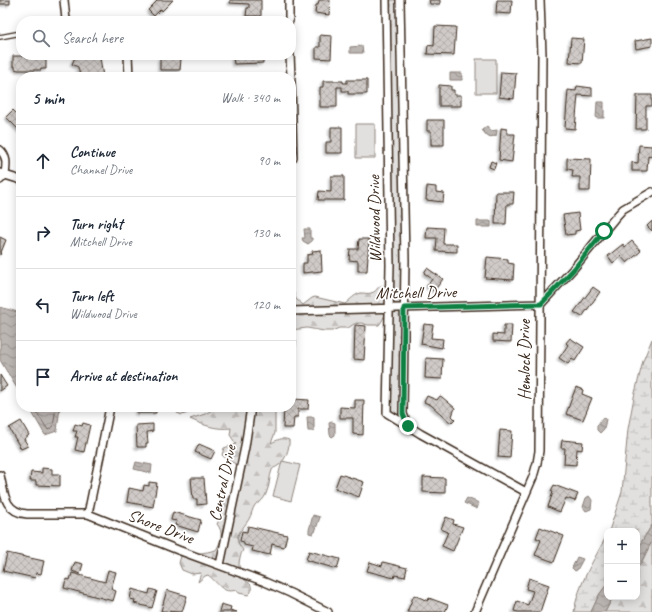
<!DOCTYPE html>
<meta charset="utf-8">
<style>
body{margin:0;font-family:Caveat,sans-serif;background:#f2f2f3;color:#1f2937}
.controls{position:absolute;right:12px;bottom:12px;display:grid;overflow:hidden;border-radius:8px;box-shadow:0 2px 10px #0003}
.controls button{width:36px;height:36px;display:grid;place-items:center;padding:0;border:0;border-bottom:1px solid #e0e1e3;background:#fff;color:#1f2937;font:20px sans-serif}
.stop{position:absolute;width:12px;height:12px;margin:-9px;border:3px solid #0b8043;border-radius:50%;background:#fff}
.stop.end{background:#0b8043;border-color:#fff;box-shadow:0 1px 4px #0008}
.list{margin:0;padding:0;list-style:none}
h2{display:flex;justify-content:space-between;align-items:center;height:52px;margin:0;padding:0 16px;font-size:17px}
h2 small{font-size:13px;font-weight:400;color:#747a83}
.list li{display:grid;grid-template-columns:26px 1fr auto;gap:12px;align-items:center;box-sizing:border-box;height:72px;padding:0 16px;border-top:1px solid #e0e1e3}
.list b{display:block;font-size:15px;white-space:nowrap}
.list p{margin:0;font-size:13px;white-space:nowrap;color:#747a83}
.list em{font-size:13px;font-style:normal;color:#747a83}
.icon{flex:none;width:22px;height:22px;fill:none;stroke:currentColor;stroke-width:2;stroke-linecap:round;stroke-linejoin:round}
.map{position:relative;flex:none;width:652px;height:612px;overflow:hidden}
.search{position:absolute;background:#fff;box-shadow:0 2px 10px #0003;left:16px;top:16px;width:280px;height:44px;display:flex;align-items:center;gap:10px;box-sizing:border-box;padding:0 14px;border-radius:16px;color:#747a83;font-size:15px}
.panel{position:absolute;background:#fff;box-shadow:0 2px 10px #0003;left:16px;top:72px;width:280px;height:340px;border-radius:16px}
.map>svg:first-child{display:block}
.grass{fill:url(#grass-tufts);stroke:#8e857e}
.forest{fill:url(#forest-firs);stroke:#8e857e}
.wetland{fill:url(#wetland-marsh);stroke:#8e857e}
.park{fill:#e2e0de;stroke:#8e857e}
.water{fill:url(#water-waves);stroke:#887e77}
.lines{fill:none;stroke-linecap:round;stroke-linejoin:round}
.shore{stroke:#6f625a;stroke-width:1}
.building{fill:url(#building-cross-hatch);stroke:#3b2a1e;filter:url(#shadow)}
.lane-casing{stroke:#3b2a1e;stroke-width:6}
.street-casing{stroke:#3b2a1e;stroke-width:10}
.lane{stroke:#fff;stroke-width:3.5}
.street{stroke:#fff;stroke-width:7}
.route{stroke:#0b8043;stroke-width:5}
.labels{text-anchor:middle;stroke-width:3.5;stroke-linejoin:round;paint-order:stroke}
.street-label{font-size:17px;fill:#3b2a1e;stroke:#fff}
</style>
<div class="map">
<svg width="652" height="612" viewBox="0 0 652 612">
<defs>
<pattern id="grass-tufts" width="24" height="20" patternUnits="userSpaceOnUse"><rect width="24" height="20" fill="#e2e0de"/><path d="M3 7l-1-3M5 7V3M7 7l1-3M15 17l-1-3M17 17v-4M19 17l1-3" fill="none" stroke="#c3c0be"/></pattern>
<pattern id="forest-firs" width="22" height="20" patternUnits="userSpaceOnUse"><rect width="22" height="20" fill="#e2e0de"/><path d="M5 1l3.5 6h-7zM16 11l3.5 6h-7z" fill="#c3c0be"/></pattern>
<pattern id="wetland-marsh" width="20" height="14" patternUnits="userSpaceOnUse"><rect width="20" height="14" fill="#e2e0de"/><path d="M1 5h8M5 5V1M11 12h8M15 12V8" fill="none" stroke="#c3c0be"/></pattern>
<pattern id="water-waves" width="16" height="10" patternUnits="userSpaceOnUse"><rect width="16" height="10" fill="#bcb6b3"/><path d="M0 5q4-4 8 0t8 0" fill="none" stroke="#9a9491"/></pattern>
<pattern id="building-cross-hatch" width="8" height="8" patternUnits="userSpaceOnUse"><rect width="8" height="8" fill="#cfcac7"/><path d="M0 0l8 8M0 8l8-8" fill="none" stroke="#b3aeaa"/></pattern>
<filter id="shadow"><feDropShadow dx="-2" dy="2" stdDeviation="1" flood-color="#0004"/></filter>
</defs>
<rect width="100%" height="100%" fill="#fff"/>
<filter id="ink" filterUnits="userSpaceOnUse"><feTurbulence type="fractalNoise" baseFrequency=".025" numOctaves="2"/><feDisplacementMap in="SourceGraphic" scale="8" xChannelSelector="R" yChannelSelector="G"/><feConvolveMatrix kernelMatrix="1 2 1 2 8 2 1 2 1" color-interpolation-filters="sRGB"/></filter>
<g filter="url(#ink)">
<path class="grass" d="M386 0H400L403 414 408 426 387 413Z"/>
<path class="forest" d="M291 285 296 299 303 305 312 298 315 297 345 304C350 300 355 294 361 293 365 293 368 294 371 293 380 291 375 283 387 287 387 300 388 315 379 325H368L361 323 354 324 348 328H339L332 331H324L307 328 291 330Z
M177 407H189L190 410 188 413 182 415 177 413Z
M217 407 228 409 235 407H275V433L271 443C278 440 281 437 289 440 290 448 285 461 279 465 276 468 273 467 272 470 269 477 270 485 267 491 266 495 263 500 260 502 256 505 259 501 255 505 252 509 252 514 249 519 242 531 231 536 243 550 238 559 237 571 244 579 250 585 252 582 251 592L248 595 239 593 237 590C221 594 220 584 208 575L205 576 198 582 201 573 192 574 182 570 179 563 181 556C193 554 205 553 216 550 221 542 224 532 217 524 224 514 217 503 226 497L229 499V503L233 499 241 467C235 463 228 461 222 455L224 448C228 446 232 447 236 444L230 435 231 428C216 430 203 425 190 419L205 414Z
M652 541V612H605L613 597H637V568L641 563Z"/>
<path class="wetland" d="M652 339V525L637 549V531H609L622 492 628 429 634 397 643 361Z
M607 535V584L599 595 591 612H574C578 584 594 560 607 535Z"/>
<path class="park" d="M476 59H496V93H476Z
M356 124H375V158H356Z
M282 461 300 465 291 501 273 496Z"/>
<path class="water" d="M362 46 363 53H350V47Z
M450 73H462V80H450Z
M597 102H604V118H596Z
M487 126 491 131 497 130 496 136 488 137 482 130Z
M477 221H491V227H477Z
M304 229H310V238H312V241L308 244 303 241 302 238H305Z
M0 307 21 313V395L0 360Z
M29 407H60L57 431 45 435Z
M307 417H314V431H308Z
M602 418 606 419 604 429 600 433 597 430V426Z
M332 422 335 423V435L332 437 330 435 329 423Z
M136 462 152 465 151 473 134 469Z
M589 496 592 500 591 509 586 511 583 507 586 498Z
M467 498 479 503 477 509 464 503Z
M313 515 320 517 315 532H314L313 534 309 533V530Z
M652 525V541L641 563 637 568V549Z
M577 557 583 559 577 570 575 571 572 568Z
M607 584V597H613L605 612H591L599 595Z"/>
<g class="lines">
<path class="shore" d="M33 407 48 430 53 427 56 407"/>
</g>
<path class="building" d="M0 0H10V4H0Z
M156 0H173L162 11 161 9 154 16 148 10 157 1Z
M230 0H261V16H246L247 8H249V4L230 3Z
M319 0H330L329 15 315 13 316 5H318Z
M429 0H440V4H430Z
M497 0H512L511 14 496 13Z
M435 26 456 27 454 55 427 54 428 45 434 46Z
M320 35 332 36 331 59 316 58V47H320Z
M571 38 584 39 582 63 569 62Z
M652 38V46L636 49 635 41Z
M76 55H95L100 57 103 77 80 76 78 67 72 64Z
M163 55H174V58L181 59 180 70H160V58H163Z
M244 55H263V63L234 64 233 57H244Z
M13 56H39V57H46V69H41V70H18L15 69V66H13Z
M501 72 516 73 514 99 499 97Z
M347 80H367V94H348V91H342V87H337V107H320V87H323V81H343V83H347Z
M439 85 451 86V90H454V95H461V106H439Z
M577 86 592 88V96L578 95 575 129 565 128 568 90 576 91Z
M637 95H652V106H646V129H636Z
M13 110 21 118V132L6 117Z
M427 120H444V145H431V131H427Z
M331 127H342V153H326V142H331Z
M501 128 507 129V134H515L512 162 499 160Z
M639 145 652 146V157L648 156 647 171H632V162L638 163Z
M567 158 591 159 590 191H580V177H572L573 170 567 169Z
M491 161 496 163 494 169 489 167Z
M331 176H344V200H318L319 191 331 192Z
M427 186 436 187V192L444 193 443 202 426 200Z
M496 192H514L513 204H507L506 224H495Z
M578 213 580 230 575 231V234L566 235 563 215Z
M652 221V231L647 226Z
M427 227 444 228 443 244H457V252L436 251 437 238H426Z
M0 237 6 240 0 255Z
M359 239H369L367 271H358V261L349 260 350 249H358Z
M632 241 641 251 627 263 621 256 613 263 608 256 623 244 625 247Z
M321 250 322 271 303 273V263H307V255L313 254 312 251Z
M487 257 508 259V263L514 264 513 280 485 278Z
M427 268 443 279 434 291 427 286 432 279 424 273Z
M593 287 600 292 582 317 574 312Z
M424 324 433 325 431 338 443 339 442 348 421 344Z
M355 325 366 326 364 360 354 359Z
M504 325H512L511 342 493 341V334L504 335Z
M570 338 584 347 575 361 572 359 568 364 559 358 568 345 566 343Z
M291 339 296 340 294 370 291 369Z
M426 358 443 359 442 379 425 378Z
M0 375 7 386 0 391Z
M576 387 583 390 582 394 592 398 583 420 566 414Z
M291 393H293V399L309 400 308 409H298V417H294L293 428H283L284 407H291Z
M427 396 437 400 440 396 442 397 455 408 452 416 455 419 451 423 431 405 424 402Z
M355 400H364L363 435 353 434V418H340V407L355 408Z
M137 407H156V413H137Z
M21 421 29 435 24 439 28 446 21 449 9 428Z
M83 423 90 425 84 452 75 450 78 437H75L77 431H73L75 424 82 426Z
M153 424V431L147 432 148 443H146V447H137L136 425Z
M500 430 512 431 510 458 498 457Z
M562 440 583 442 582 450 577 449 576 465 564 464 565 448H561Z
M199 444 215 451 211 459 195 452Z
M42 468 52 469V474H60V486L36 485V481H30L31 472 42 473Z
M340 474 364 482 359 497 335 488Z
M423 477 445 478V493L423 492Z
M191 478H204L206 504 197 505V499H193Z
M149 482 157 483 153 507 127 502 129 488 143 491 144 485 149 486Z
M554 485 578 494 575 501 566 498 560 512 548 507 553 492 551 491Z
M173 512 201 520 198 532 175 525 177 521 171 520Z
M446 517 454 520 453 524 463 527 453 551 442 546 448 532 441 529Z
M248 526 287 535 284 547 272 544 270 555 252 551 253 547 244 545V542L240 541 242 531 247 532Z
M540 527 564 536 554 562 535 555 541 540 536 538Z
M309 551 340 559 337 569 306 560Z
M7 553 44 561 41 574 36 573 35 578 3 571Z
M75 562 83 564 80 574 72 571Z
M370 562 382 566 383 562 407 568 405 577 395 575 394 578 367 571Z
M108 570 116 572 111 589 116 591 113 601 64 588 66 579 70 580 72 573 105 582Z
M529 578 549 585 540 612H518L514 611 517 601 528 605 533 591 526 589Z
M132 589 149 594 150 589 157 591 152 608 134 603 135 600 130 599Z
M167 590 187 596 182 612 161 611Z
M414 595 428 601 429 598 448 605 445 612H407Z
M221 604 231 607 230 610 237 612H219Z"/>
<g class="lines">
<defs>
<path id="lane" d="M0 37 21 33"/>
<path id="street" d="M64 0 66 20 68 21
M289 0V21
M386 0 390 265 387 413 421 434 526 492
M400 0 405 260 403 414 408 426
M128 55 129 77
M290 55 291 77
M291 81 293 158
M0 150C8 157 6 166 5 175L0 173
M0 180 5 175 21 180
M291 311 541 304 573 269 614 219 623 209 652 192
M0 475C4 493 4 512 27 514H88L178 550 265 582 290 593 328 612
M88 514 110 407
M220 565 245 447 251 407
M475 612 533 477 537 463 539 451 542 55 540 0"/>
</defs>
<use href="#lane" class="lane-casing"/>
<use href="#street" class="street-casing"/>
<use href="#lane" class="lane"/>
<use href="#street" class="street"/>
</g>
</g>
<g class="lines" filter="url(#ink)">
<path class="route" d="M408 426 403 414 404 308 541 304 574 269 604 231"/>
</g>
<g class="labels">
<g class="street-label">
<text transform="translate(374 219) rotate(-91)" y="6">Wildwood Drive</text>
<text transform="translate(416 292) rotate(-1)" y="6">Mitchell Drive</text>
<text transform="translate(524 360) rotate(-90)" y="6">Hemlock Drive</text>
<text transform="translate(222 483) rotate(-78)" y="6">Central Drive</text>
<text transform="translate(161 526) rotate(21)" y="6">Shore Drive</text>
</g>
</g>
</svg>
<div class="controls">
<button>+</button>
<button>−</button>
</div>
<div class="stop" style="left:604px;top:231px"></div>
<div class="stop end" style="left:408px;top:426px"></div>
<div class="search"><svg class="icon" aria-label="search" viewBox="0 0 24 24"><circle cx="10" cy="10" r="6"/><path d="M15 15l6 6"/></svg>Search here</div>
<section class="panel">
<h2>5 min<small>Walk · 340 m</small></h2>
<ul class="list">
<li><svg class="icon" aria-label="ahead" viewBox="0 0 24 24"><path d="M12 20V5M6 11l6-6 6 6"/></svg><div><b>Continue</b><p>Channel Drive</p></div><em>90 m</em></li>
<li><svg class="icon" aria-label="right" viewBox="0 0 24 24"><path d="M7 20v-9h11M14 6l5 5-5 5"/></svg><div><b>Turn right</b><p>Mitchell Drive</p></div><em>130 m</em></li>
<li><svg class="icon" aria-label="left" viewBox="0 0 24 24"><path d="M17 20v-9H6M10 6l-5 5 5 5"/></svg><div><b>Turn left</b><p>Wildwood Drive</p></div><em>120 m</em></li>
<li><svg class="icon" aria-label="arrive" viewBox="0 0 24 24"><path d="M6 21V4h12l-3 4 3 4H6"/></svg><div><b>Arrive at destination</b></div></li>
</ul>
</section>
</div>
